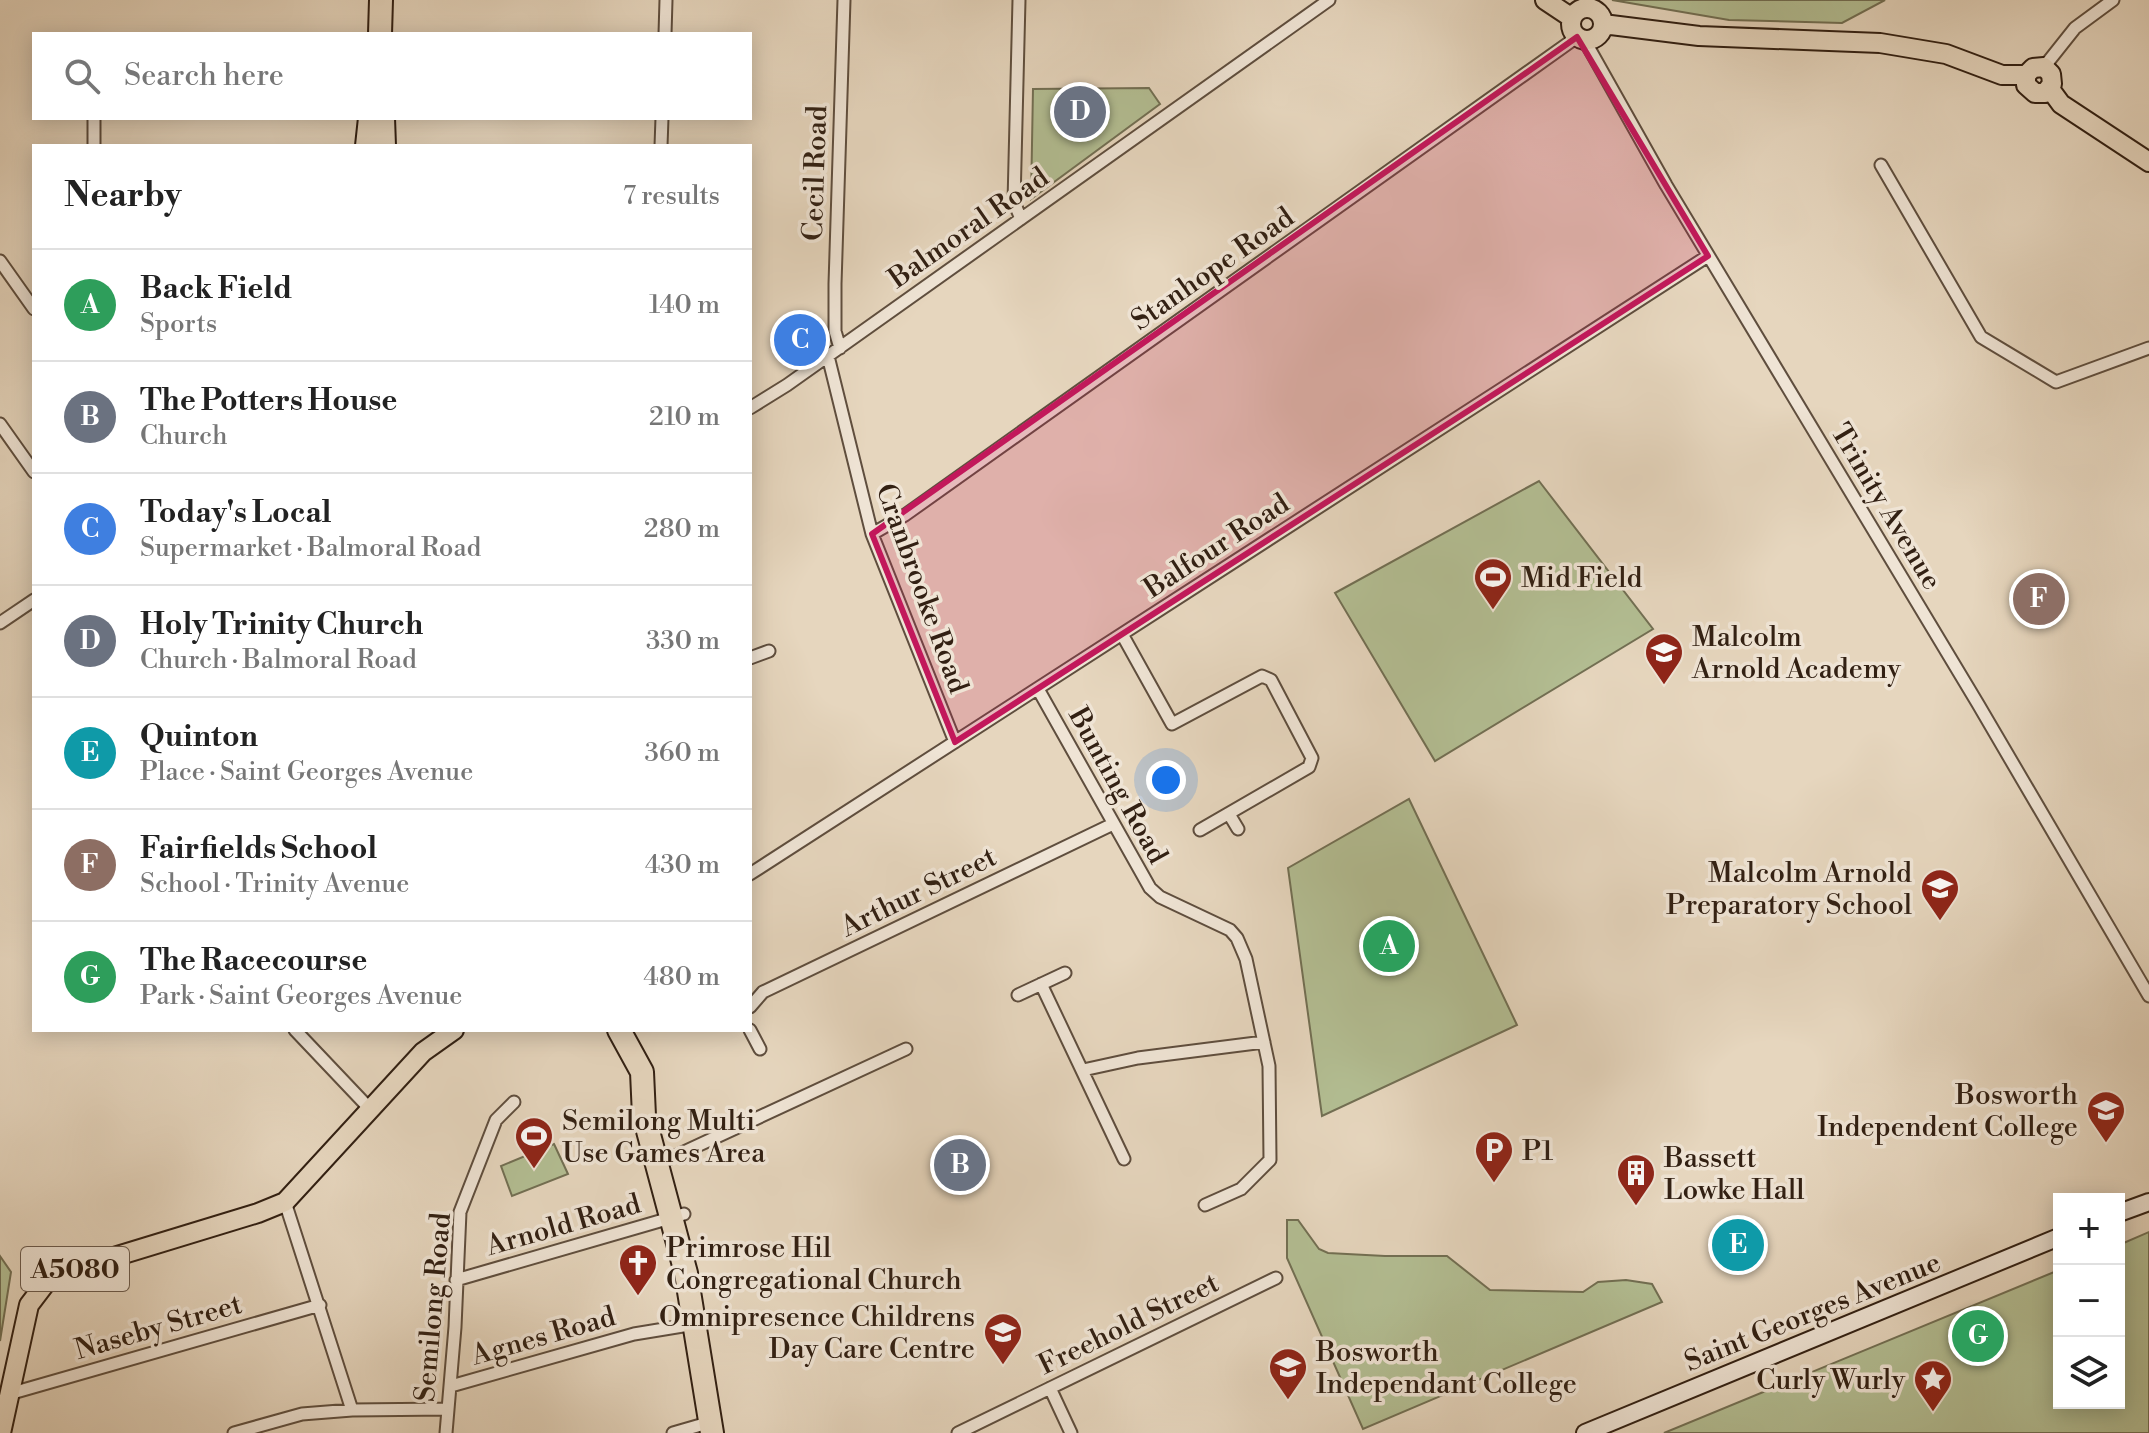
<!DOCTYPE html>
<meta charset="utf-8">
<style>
body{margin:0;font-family:"Libre Bodoni",serif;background:#f2f2f2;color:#222}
.controls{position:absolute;right:24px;bottom:24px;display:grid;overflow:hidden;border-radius:0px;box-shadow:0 4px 20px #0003}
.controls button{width:72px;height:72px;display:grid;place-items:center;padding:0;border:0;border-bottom:2px solid #e0e0e0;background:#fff;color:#222;font:40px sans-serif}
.you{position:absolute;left:1166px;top:780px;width:28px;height:28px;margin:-20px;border:6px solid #fff;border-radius:50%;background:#1a73e8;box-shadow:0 0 0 12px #1a73e833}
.badge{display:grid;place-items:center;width:52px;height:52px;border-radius:50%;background:#8f2418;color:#fff;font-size:26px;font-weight:700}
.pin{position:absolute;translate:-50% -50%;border:4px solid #fff;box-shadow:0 2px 8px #0006}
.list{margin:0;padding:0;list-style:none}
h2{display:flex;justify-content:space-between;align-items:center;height:104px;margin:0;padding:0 32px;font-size:34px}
h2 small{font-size:26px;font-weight:400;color:#767676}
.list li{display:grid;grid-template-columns:52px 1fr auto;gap:24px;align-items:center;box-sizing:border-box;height:112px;padding:0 32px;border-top:2px solid #e0e0e0}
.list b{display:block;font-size:30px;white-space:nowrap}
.list p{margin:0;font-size:26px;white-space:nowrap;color:#767676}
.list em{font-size:26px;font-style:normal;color:#767676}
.icon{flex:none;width:44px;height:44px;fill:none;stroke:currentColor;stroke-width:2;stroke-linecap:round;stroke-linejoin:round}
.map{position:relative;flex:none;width:2149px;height:1433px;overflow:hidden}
.search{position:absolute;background:#fff;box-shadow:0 4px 20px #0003;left:32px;top:32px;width:720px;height:88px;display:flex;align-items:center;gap:20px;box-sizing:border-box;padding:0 28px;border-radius:0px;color:#767676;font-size:30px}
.panel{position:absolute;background:#fff;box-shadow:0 4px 20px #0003;left:32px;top:144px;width:720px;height:888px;border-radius:0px}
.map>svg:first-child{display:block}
.green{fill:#b3be93;stroke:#726f53;stroke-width:2}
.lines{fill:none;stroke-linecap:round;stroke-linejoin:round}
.street-casing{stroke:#5f4e3e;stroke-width:15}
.secondary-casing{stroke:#322013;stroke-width:20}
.primary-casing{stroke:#322013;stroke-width:22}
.highway-casing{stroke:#322013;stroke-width:26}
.street{stroke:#efe4d5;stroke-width:11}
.secondary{stroke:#efe4d5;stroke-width:16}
.primary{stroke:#e6d6be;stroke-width:18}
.highway{stroke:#e6d6be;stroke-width:22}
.marked{fill:#c2185b;fill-opacity:0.2;stroke:#c2185b;stroke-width:6;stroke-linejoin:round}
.labels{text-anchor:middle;stroke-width:7;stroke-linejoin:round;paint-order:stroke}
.shield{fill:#efe4d5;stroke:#6b5b4d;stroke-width:2}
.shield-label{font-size:26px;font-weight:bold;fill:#322013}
.street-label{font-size:28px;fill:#322013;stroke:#efe4d5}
.poi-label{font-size:28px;fill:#322013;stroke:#efe4d5;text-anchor:start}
</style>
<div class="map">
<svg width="2149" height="1433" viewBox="0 0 2149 1433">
<rect width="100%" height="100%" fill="#e6d6be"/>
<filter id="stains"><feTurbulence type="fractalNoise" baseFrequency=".0025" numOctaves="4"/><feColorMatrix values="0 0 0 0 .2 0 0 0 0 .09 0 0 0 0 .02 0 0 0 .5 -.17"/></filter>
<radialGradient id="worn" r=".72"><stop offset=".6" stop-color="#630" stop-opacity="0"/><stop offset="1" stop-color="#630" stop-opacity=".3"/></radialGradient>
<path class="green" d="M1612 0H1885L1842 23 1729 20Z
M1149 88 1160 104 1031 199 1033 89Z
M1539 481 1653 629 1435 761 1335 593Z
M1409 799 1517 1025 1322 1116 1288 868Z
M554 1144 568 1174 512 1196 501 1166Z
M1287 1220H1298L1319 1249 1328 1253 1385 1256H1447L1490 1290 1583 1292 1598 1282 1626 1280 1652 1284 1662 1302 1363 1429 1287 1258Z
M2149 1232V1433H1664L2059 1270V1403H2119V1245Z
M0 1256 11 1272 0 1341Z"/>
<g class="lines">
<defs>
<path id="street" d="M1019 0 1014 202 1021 219
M665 34 666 0
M1585 41 1666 185 1978 704 2149 996
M2044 67 2075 28 2113 0
M94 118V146
M661 146 662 118
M1881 165 1981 337 2056 382 2149 348
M0 261 34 309
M840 348 835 331V284L844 0
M828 356 872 534 955 742
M750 408 787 385 1329 0
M0 424 34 472
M872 534 905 515 1577 37
M0 623 34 600
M1123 636 1172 724 1262 676 1271 680 1312 758 1309 767 1200 830
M750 658 769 651
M1038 689 1150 888 1160 897 1230 930 1237 938 1246 959 1269 1066 1270 1160 1241 1189 1205 1205
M1229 814 1238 829
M750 874 1708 256
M1041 984 1124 1159
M1018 995 1065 973
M750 1007 763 992 1113 824
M295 1030 369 1108
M750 1030 760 1049
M1083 1070 1138 1058 1264 1042
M671 1158 906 1049
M285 1202 352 1410
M456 1280 684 1214
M451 1386 634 1334 695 1324
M1050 1388 1071 1433
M9 1394 320 1305
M234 1433 302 1414 352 1410 448 1409
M446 1433 455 1327 460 1212 496 1120 514 1102
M673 1433 711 1422
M958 1433 1276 1278"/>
<path id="secondary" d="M2119 1213 2149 1202
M1585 1433 2059 1237"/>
<path id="primary" d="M1545 0 1572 18
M1571 24a16 16 0 1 1 32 0a16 16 0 1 1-32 0Z
M1603 24 1699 36 1880 43 1946 54 2002 75H2026L2033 68 2044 67 2051 74 2052 84 2045 93H2035L2026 85V75
M2050 89 2061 104 2149 162
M1 1433 29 1305 48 1280 58 1274 258 1213 285 1202 423 1052 454 1030"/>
<path id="highway" d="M380 34 381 0
M383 118 384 146
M367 146 370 118
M619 1030 642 1072 644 1116 686 1273 712 1433"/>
</defs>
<use href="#street" class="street-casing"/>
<use href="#secondary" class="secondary-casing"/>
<use href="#primary" class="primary-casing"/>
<use href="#highway" class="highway-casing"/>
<use href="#street" class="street"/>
<use href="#secondary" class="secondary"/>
<use href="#primary" class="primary"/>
<use href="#highway" class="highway"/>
</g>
<path class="marked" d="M1577 37 1708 256 955 742 872 534Z"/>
<defs>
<symbol id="stadium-pin" viewBox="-11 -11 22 30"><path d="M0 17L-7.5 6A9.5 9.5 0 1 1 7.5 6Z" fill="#8f2418" stroke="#efe4d5"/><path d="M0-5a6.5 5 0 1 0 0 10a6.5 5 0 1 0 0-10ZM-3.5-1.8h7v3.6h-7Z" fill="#fff"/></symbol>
<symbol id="school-pin" viewBox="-11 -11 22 30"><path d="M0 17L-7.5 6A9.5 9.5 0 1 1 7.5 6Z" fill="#8f2418" stroke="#efe4d5"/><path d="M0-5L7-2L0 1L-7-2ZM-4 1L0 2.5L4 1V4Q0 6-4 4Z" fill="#fff"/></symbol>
<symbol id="university-pin" viewBox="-11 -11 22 30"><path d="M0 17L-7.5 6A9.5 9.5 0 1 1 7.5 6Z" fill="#8f2418" stroke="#efe4d5"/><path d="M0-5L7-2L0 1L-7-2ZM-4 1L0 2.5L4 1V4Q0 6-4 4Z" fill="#fff"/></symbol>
<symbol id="parking-pin" viewBox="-11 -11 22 30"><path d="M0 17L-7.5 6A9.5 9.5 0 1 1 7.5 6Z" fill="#8f2418" stroke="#efe4d5"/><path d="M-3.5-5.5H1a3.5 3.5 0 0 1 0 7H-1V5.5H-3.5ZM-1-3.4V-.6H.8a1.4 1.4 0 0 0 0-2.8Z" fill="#fff"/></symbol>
<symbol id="building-pin" viewBox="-11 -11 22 30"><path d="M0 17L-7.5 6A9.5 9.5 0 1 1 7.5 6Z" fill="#8f2418" stroke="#efe4d5"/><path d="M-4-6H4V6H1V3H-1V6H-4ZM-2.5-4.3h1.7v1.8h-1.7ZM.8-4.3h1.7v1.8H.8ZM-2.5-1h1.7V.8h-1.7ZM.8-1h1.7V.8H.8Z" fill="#fff"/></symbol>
<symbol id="church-pin" viewBox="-11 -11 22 30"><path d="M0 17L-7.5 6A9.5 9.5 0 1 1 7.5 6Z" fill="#8f2418" stroke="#efe4d5"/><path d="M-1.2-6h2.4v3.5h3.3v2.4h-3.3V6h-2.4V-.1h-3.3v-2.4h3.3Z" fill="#fff"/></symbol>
<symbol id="sight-pin" viewBox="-11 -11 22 30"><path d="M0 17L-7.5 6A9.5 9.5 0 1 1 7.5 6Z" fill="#8f2418" stroke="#efe4d5"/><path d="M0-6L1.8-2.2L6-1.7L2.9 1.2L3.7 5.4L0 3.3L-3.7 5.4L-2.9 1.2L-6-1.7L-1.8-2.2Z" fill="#fff"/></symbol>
</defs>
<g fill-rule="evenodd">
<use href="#stadium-pin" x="1471" y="555" width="44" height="60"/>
<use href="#school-pin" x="1642" y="630" width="44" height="60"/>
<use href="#school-pin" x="1918" y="866" width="44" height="60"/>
<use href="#university-pin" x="2084" y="1088" width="44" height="60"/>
<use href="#stadium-pin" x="512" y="1114" width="44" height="60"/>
<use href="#parking-pin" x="1472" y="1128" width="44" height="60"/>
<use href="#building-pin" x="1614" y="1151" width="44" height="60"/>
<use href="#church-pin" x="616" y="1241" width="44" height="60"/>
<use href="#school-pin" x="981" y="1310" width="44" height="60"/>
<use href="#school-pin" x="1266" y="1345" width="44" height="60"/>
<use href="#sight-pin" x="1911" y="1357" width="44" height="60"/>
</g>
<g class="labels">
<rect class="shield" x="21" y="1247" width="108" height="44" rx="6"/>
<g class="shield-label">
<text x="75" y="1278">A5080</text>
</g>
<g class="street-label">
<text transform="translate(814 173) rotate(-88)" y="10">Cecil Road</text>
<text transform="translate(968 227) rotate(-35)" y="10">Balmoral Road</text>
<text transform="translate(1212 268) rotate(-35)" y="10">Stanhope Road</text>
<text transform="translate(1887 506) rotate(59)" y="10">Trinity Avenue</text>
<text transform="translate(1216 545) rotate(-33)" y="10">Balfour Road</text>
<text transform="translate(923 588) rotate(70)" y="10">Cranbrooke Road</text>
<text transform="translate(1119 785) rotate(61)" y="10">Bunting Road</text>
<text transform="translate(918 891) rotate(-26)" y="10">Arthur Street</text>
<text transform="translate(563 1224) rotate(-16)" y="10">Arnold Road</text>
<text transform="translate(432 1307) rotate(-85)" y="10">Semilong Road</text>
<text transform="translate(1812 1311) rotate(-22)" y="10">Saint Georges Avenue</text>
<text transform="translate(1128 1323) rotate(-26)" y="10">Freehold Street</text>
<text transform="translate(158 1326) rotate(-16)" y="10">Naseby Street</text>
<text transform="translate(543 1335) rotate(-16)" y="10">Agnes Road</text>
</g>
<g class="poi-label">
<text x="1521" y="587">Mid Field</text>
<text x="1692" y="646">Malcolm<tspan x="1692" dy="32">Arnold Academy</tspan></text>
<text x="1912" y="882" text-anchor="end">Malcolm Arnold<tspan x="1912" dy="32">Preparatory School</tspan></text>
<text x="2078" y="1104" text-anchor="end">Bosworth<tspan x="2078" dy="32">Independent College</tspan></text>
<text x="562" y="1130">Semilong Multi<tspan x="562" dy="32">Use Games Area</tspan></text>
<text x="1522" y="1160">P1</text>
<text x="1664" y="1167">Bassett<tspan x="1664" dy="32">Lowke Hall</tspan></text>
<text x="666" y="1257">Primrose Hil<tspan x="666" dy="32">Congregational Church</tspan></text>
<text x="975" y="1326" text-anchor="end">Omnipresence Childrens<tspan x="975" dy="32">Day Care Centre</tspan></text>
<text x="1316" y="1361">Bosworth<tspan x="1316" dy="32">Independant College</tspan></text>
<text x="1905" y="1389" text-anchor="end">Curly Wurly</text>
</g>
</g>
<rect width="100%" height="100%" filter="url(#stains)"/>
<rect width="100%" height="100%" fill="url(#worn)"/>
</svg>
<div class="controls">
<button>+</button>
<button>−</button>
<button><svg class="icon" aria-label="layers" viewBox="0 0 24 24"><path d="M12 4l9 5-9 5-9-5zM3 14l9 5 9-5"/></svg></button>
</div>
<div class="you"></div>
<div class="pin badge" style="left:1389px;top:946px;background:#2e9e5b">A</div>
<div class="pin badge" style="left:960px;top:1165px;background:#6b7280">B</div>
<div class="pin badge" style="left:800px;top:340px;background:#3f7fe0">C</div>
<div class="pin badge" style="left:1080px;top:112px;background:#6b7280">D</div>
<div class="pin badge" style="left:1738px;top:1245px;background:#0f9aa8">E</div>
<div class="pin badge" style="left:2039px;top:599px;background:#8d6e63">F</div>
<div class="pin badge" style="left:1978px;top:1336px;background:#2e9e5b">G</div>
<div class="search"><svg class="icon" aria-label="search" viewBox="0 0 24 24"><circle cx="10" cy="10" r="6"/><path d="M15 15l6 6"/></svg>Search here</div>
<section class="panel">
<h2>Nearby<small>7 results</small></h2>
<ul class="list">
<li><span class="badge" style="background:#2e9e5b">A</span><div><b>Back Field</b><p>Sports</p></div><em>140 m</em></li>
<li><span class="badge" style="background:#6b7280">B</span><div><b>The Potters House</b><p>Church</p></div><em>210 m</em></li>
<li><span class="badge" style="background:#3f7fe0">C</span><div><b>Today's Local</b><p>Supermarket · Balmoral Road</p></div><em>280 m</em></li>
<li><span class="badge" style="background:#6b7280">D</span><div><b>Holy Trinity Church</b><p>Church · Balmoral Road</p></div><em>330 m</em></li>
<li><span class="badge" style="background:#0f9aa8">E</span><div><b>Quinton</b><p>Place · Saint Georges Avenue</p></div><em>360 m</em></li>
<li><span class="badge" style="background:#8d6e63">F</span><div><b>Fairfields School</b><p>School · Trinity Avenue</p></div><em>430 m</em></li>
<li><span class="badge" style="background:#2e9e5b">G</span><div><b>The Racecourse</b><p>Park · Saint Georges Avenue</p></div><em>480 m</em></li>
</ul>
</section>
</div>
